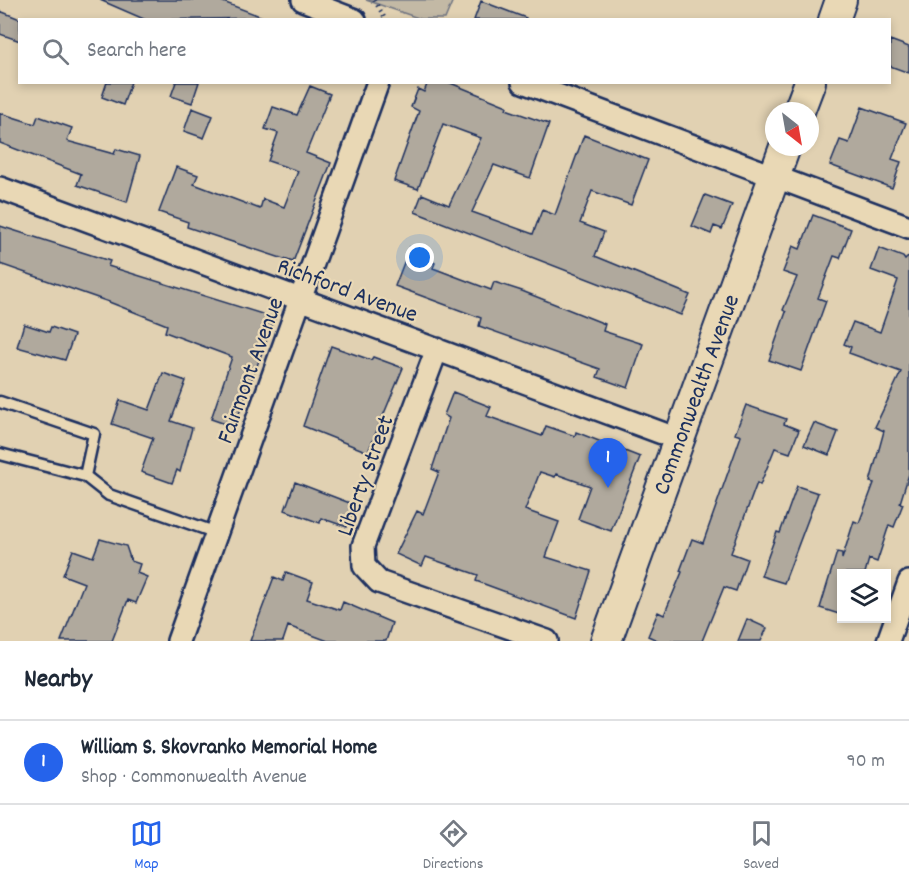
<!DOCTYPE html>
<meta charset="utf-8">
<style>
body{margin:0;font-family:Dekko,sans-serif;background:#f2f2f3;color:#1f2937}
.controls{position:absolute;right:18px;bottom:18px;display:grid;overflow:hidden;border-radius:0px;box-shadow:0 3px 9px #0003}
.controls button{width:54px;height:54px;display:grid;place-items:center;padding:0;border:0;border-bottom:2px solid #e0e1e3;background:#fff;color:#1f2937;font:30px sans-serif}
.compass{position:absolute;left:765px;top:102px;width:54px;height:54px;border-radius:50%;background:#fff;box-shadow:0 3px 9px #0003;rotate:149deg}
.you{position:absolute;left:420px;top:258px;width:21px;height:21px;margin:-15px;border:4px solid #fff;border-radius:50%;background:#1a73e8;box-shadow:0 0 0 9px #1a73e833}
.badge{display:grid;place-items:center;width:39px;height:39px;border-radius:50%;background:#2563eb;color:#fff;font-size:20px;font-weight:700}
.pin{position:absolute;translate:-50% -50px;filter:drop-shadow(0 2px 3px #0008)}
.pin::after{content:'';position:absolute;top:32px;width:21px;height:18px;background:inherit;clip-path:polygon(0 0,100% 0,50% 100%)}
.list{margin:0;padding:0;list-style:none}
h2{display:flex;justify-content:space-between;align-items:center;height:78px;margin:0;padding:0 24px;font-size:26px}
h2 small{font-size:20px;font-weight:400;color:#747a83}
.list li{display:grid;grid-template-columns:39px 1fr auto;gap:18px;align-items:center;box-sizing:border-box;height:84px;padding:0 24px;border-top:2px solid #e0e1e3}
.list b{display:block;font-size:22px;white-space:nowrap}
.list p{margin:0;font-size:20px;white-space:nowrap;color:#747a83}
.list em{font-size:20px;font-style:normal;color:#747a83}
.icon{flex:none;width:33px;height:33px;fill:none;stroke:currentColor;stroke-width:2;stroke-linecap:round;stroke-linejoin:round}
.map{position:relative;flex:none;width:909px;height:641px;overflow:hidden}
.search{position:absolute;background:#fff;box-shadow:0 3px 9px #0003;left:18px;right:18px;top:18px;height:66px;display:flex;align-items:center;gap:15px;box-sizing:border-box;padding:0 21px;border-radius:0px;color:#747a83;font-size:22px}
.sheet{height:162px;background:#fff}
nav{display:flex;justify-content:space-around;align-items:center;box-sizing:border-box;height:84px;border-top:2px solid #e0e1e3;background:#fff;font-size:16px;color:#747a83}
nav a{display:grid;justify-items:center;gap:3px}
nav .on{color:#2563eb}
.map>svg:first-child{display:block}
.green{fill:#c3b9a5;stroke:#6f7482;stroke-width:1.5}
.building{fill:#b0a99d;stroke:#1b2f5e;stroke-width:1.5}
.lines{fill:none;stroke-linecap:round;stroke-linejoin:round}
.lane-casing{stroke:#1b2f5e;stroke-width:15}
.street-casing{stroke:#1b2f5e;stroke-width:26}
.secondary-casing{stroke:#1b2f5e;stroke-width:34}
.path{stroke:#1b2f5e;stroke-width:4;stroke-dasharray:1.5 4.5;stroke-linecap:butt}
.lane{stroke:#e9d8b5;stroke-width:10}
.street{stroke:#e9d8b5;stroke-width:21}
.secondary{stroke:#e9d8b5;stroke-width:30}
.labels{text-anchor:middle;stroke-width:4.5;stroke-linejoin:round;paint-order:stroke}
.street-label{font-size:24px;fill:#1b2f5e;stroke:#e9d8b5}
</style>
<div class="map">
<svg width="909" height="641" viewBox="0 0 909 641">
<rect width="100%" height="100%" fill="#e1d1b2"/>
<filter id="ink" filterUnits="userSpaceOnUse"><feTurbulence type="fractalNoise" baseFrequency=".0167" numOctaves="2"/><feDisplacementMap in="SourceGraphic" scale="12" xChannelSelector="R" yChannelSelector="G"/><feConvolveMatrix kernelMatrix="1 2 1 2 8 2 1 2 1" color-interpolation-filters="sRGB"/></filter>
<g filter="url(#ink)">
<path class="green" d="M366 0H453L445 19H421Z"/>
<path class="building" d="M100 0H218L265 18 146 20Z
M481 1 526 18 525 20H474Z
M0 11 20 19V41L0 34Z
M890 40 909 47V73L890 66Z
M107 82H131L123 105 102 97Z
M176 82H199L192 103 171 96Z
M428 82H448L507 106 506 109 549 124 530 178 494 165 472 212 533 234 542 210 555 215 584 135 648 160 631 205 592 191 580 223 604 232 595 256 690 295 681 315 415 212 422 194 449 205 481 138 443 124 418 189 394 181 419 111 411 107 418 89 424 92Z
M310 86 330 94 306 153 331 163 293 262 187 227 188 222 159 212 176 167 198 175 194 184 260 209 263 199 284 207 298 171 268 161 278 133 265 129 273 107 297 115Z
M862 107 906 123 892 159 901 162 892 188 830 165 840 140 849 143Z
M192 108 213 116 204 138 184 131Z
M0 113 35 124 38 116 72 128 67 141 114 154 116 149 140 156 127 202 77 185 81 174 0 143Z
M705 195 732 205 722 229 714 226 711 234 692 226Z
M813 215 851 229 840 258 834 256 818 298 826 301 801 371 769 360 786 312 783 310 797 277 783 272 793 246 800 249Z
M0 226 110 261 108 266 275 318 234 427 211 419 232 357 165 332 167 325 109 302 0 264Z
M410 247 429 254 427 260 435 263 433 268 491 290 494 282 522 291 605 324 603 331 643 344 628 388 597 377 600 369 479 326 481 318 395 286Z
M879 248 903 257 905 260 909 256V474L900 503 903 504 894 527 889 525 877 562 869 559 865 573H842V615L820 608 837 552 842 553V559L854 521 859 523 874 483 870 482 884 431 875 427 901 372 849 353 851 347 844 344 853 322 880 332 898 280 871 270Z
M24 324 49 332 51 327 74 335 65 360 17 347Z
M331 346 371 360 373 357 403 368 368 452 303 426Z
M163 373 186 381 171 421 192 428 180 472 177 470 172 483 141 472 153 438 112 424 120 400 149 410Z
M453 392 491 407 487 416 542 436 546 426 575 436 576 432 640 457 611 531 578 519 590 486 556 474 555 477 540 472 525 510 559 522 546 557 591 571 576 618 476 581 478 575 426 557 422 566 396 554 417 511 423 514 439 472 432 469 449 418 444 415Z
M746 405 786 419 784 424 799 430 790 453 775 448 760 485 757 483 731 553 747 559 736 591 724 587 702 641H659L648 636 658 612 664 615 682 572 680 571 692 539 703 543 741 436 735 434Z
M814 423 838 432 829 455 804 445Z
M295 482 355 505 347 527 321 518 320 523 285 510Z
M797 486 818 493 784 583 761 576 777 532 780 533Z
M100 539 126 546 131 561 140 564 137 573 147 577 136 603 128 600 112 641H61L84 583 63 575 73 550 93 557Z
M286 572 313 582 307 599 340 610 343 602 392 623 386 641H328L288 626 283 641H250L274 577 283 581Z
M747 619 767 628 761 641H738Z"/>
<g class="lines">
<defs>
<path id="lane" d="M0 402 94 434 85 476
M0 454 85 476 109 495 217 533"/>
<path id="street" d="M303 0 355 20
M523 82 909 227
M0 188 678 439
M437 349 363 546 364 566 379 582 547 641
M178 641 378 82
M888 641 909 582"/>
<path id="secondary" d="M834 20 841 0
M799 111 810 82
M606 641 785 147"/>
</defs>
<use href="#lane" class="lane-casing"/>
<use href="#street" class="street-casing"/>
<use href="#secondary" class="secondary-casing"/>
<path class="path" d="M374 0 386 20"/>
<use href="#lane" class="lane"/>
<use href="#street" class="street"/>
<use href="#secondary" class="secondary"/>
</g>
</g>
<g class="labels">
<g class="street-label">
<text transform="translate(348 289) rotate(20)" y="8">Richford Avenue</text>
<text transform="translate(249 370) rotate(-70)" y="8">Fairmont Avenue</text>
<text transform="translate(695 394) rotate(-70)" y="8">Commonwealth Avenue</text>
<text transform="translate(364 475) rotate(-70)" y="8">Liberty Street</text>
</g>
</g>
</svg>
<div class="controls">
<button><svg class="icon" aria-label="layers" viewBox="0 0 24 24"><path d="M12 4l9 5-9 5-9-5zM3 14l9 5 9-5"/></svg></button>
</div>
<svg class="compass" viewBox="-18 -18 36 36"><path d="M0-13l5 13h-10z" fill="#e53935"/><path d="M0 13l5-13h-10z" fill="#747a83"/></svg>
<div class="you"></div>
<div class="pin badge" style="left:608px;top:488px">1</div>
<div class="search"><svg class="icon" aria-label="search" viewBox="0 0 24 24"><circle cx="10" cy="10" r="6"/><path d="M15 15l6 6"/></svg>Search here</div>
</div>
<section class="sheet">
<h2>Nearby<small></small></h2>
<ul class="list">
<li><span class="badge">1</span><div><b>William S. Skovranko Memorial Home</b><p>Shop · Commonwealth Avenue</p></div><em>90 m</em></li>
</ul>
</section>
<nav>
<a class="on"><svg class="icon" aria-label="map" viewBox="0 0 24 24"><path d="M3 6l6-2 6 2 6-2v14l-6 2-6-2-6 2zM9 4v14M15 6v14"/></svg>Map</a>
<a><svg class="icon" aria-label="directions" viewBox="0 0 24 24"><path d="M12 3l9 9-9 9-9-9zM9 14v-3h6M13 9l2 2-2 2"/></svg>Directions</a>
<a><svg class="icon" aria-label="saved" viewBox="0 0 24 24"><path d="M7 4h10v16l-5-4-5 4z"/></svg>Saved</a>
</nav>
